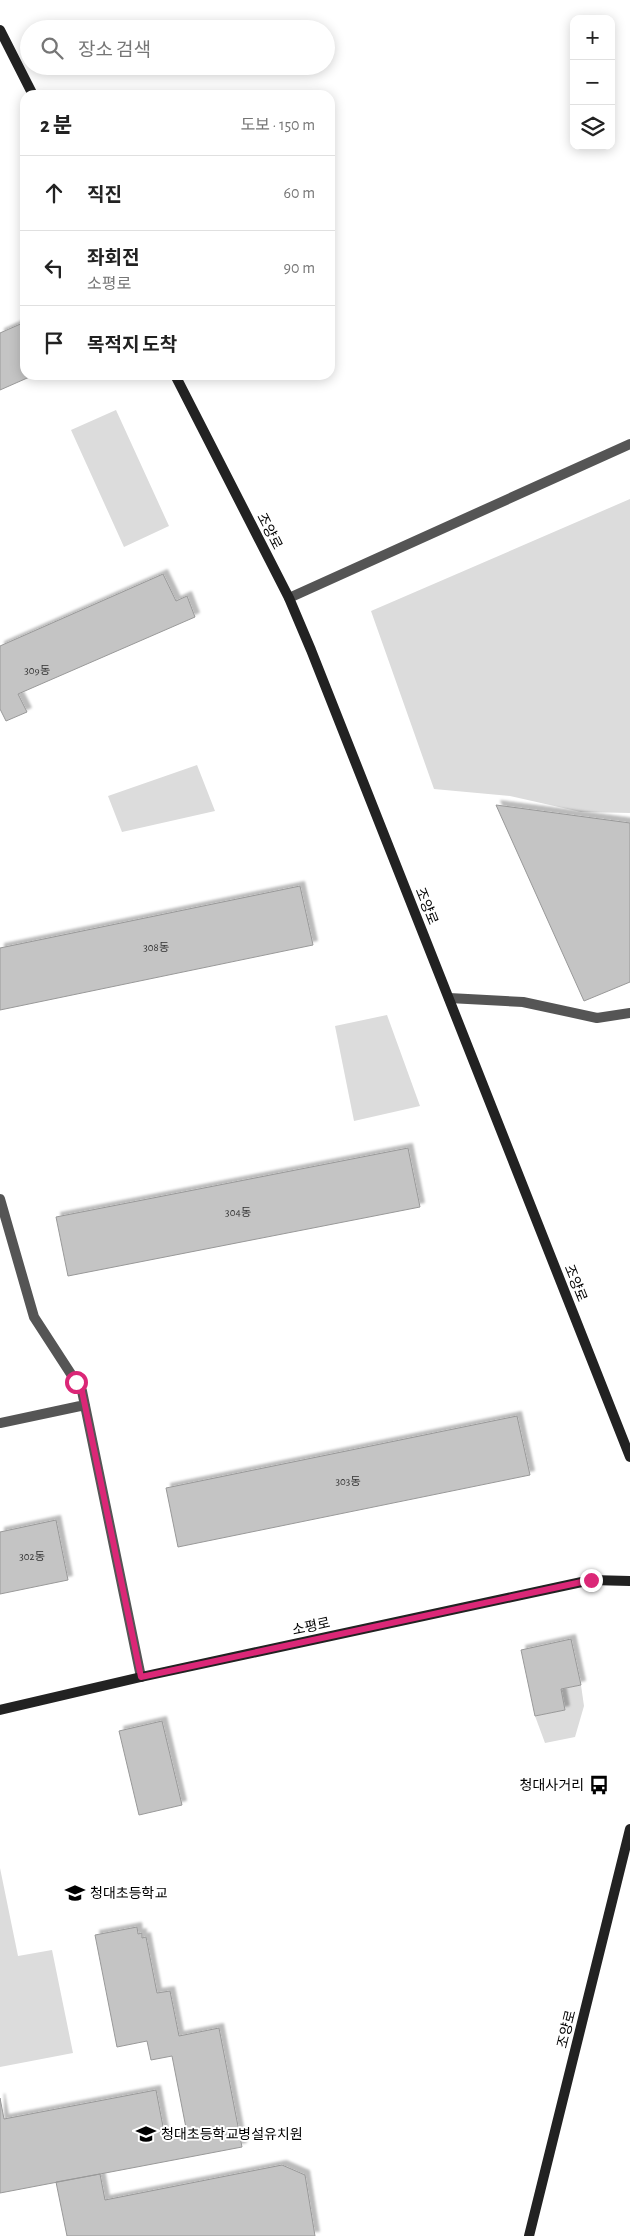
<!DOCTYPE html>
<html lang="ko">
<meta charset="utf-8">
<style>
body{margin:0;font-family:"Alegreya Sans","Noto Sans KR",sans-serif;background:#f2f2f2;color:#222}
.controls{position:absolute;right:15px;top:15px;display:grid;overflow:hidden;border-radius:10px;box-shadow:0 2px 12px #0003}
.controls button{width:45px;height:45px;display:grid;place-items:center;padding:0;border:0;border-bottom:1px solid #e0e0e0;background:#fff;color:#222;font:25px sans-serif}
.stop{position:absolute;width:15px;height:15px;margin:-11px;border:4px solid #db2777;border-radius:50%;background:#fff}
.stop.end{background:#db2777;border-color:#fff;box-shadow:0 1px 5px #0008}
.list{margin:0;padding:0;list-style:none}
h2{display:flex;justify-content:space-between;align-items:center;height:65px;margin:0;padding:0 20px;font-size:21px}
h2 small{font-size:16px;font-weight:400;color:#767676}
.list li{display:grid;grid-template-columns:32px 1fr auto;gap:15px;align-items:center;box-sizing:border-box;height:75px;padding:0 20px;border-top:1px solid #e0e0e0}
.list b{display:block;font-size:19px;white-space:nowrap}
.list p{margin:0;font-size:16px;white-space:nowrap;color:#767676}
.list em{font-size:16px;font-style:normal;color:#767676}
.icon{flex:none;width:28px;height:28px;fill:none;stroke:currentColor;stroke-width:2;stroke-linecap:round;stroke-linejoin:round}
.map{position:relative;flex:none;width:630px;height:2236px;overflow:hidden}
.search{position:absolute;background:#fff;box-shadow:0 2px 12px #0003;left:20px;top:20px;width:315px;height:55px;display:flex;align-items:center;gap:12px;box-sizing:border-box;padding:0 18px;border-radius:28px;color:#767676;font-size:19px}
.panel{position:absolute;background:#fff;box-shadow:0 2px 12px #0003;left:20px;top:90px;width:315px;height:290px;border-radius:15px}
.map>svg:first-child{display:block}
.green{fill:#dcdcdc}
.building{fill:#c4c4c4;stroke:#999;filter:url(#shadow)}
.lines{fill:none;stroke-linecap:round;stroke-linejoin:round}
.lane{stroke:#555;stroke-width:10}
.street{stroke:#555;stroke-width:10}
.secondary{stroke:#222;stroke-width:10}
.route{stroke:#db2777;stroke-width:6}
.labels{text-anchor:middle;stroke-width:4;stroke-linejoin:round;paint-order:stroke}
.number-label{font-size:11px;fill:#313131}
.street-label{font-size:14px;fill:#000;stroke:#fff}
.poi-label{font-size:14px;fill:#000;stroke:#fff;text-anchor:start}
</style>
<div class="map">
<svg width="630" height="2236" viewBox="0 0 630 2236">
<defs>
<filter id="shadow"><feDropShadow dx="4.5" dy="-4.5" stdDeviation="1" flood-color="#0004"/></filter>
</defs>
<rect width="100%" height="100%" fill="#fff"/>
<path class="green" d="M116 410 169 526 124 547 71 430Z
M630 499V813L581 812 510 796 434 789 371 611Z
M197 765 215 811 122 832 108 796Z
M387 1015 420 1106 354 1121 335 1026Z
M581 1685 584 1706 575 1737 545 1743 535 1716 565 1710 561 1689Z
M0 1868 18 1956 52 1950 73 2053 0 2067Z"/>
<path class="building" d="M25 322V375H34L0 390V333Z
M163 574 176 601 187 596 195 617 18 694 27 712 6 721 0 709V646Z
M496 805 630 823V982L584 1001Z
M300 886 313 945 0 1010V948Z
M408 1148 420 1207 68 1276 56 1217Z
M517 1416 530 1475 178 1547 166 1488Z
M56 1520 68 1580 0 1594V1532Z
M571 1639 581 1685 561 1689 565 1710 535 1716 521 1650Z
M162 1721 182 1805 139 1815 119 1731Z
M137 1927 138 1934 142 1933V1938L146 1937 157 1993 170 1991 179 2036 219 2028 242 2147 0 2193V2098L4 2119 156 2090 165 2137 187 2133 172 2056 151 2060 147 2041 117 2047 95 1935Z
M282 2165 305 2175 315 2236H67L56 2182 100 2174 105 2200Z"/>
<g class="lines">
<path class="lane" d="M449 998 523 1002 597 1018 630 1013
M0 1199 34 1317 82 1391 141 1677
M0 1423 85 1405"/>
<path class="street" d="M289 598 630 444"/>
<path class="secondary" d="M0 30 33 95
M175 375 289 598 311 650 630 1457
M0 1710 141 1677 591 1580 630 1581
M529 2236 630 1829"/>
</g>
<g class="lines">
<path class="route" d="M76 1382 82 1391 141 1677 591 1580"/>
</g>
<defs>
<symbol id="bus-bare" viewBox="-9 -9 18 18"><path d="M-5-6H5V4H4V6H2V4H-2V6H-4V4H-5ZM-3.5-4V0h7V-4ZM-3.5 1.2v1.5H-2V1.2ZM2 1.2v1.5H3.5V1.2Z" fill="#000" stroke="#fff" stroke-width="2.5" paint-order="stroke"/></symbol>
<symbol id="school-bare" viewBox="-9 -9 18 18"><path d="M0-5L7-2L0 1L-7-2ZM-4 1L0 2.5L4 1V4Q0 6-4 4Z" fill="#000" stroke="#fff" stroke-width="2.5" paint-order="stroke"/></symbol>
</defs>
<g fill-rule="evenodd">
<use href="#bus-bare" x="585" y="1771" width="28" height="28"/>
<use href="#school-bare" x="61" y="1879" width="28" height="28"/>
<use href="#school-bare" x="132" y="2120" width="28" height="28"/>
</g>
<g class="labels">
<g class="number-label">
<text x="37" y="674">309동</text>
<text x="156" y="951">308동</text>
<text x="238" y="1216">304동</text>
<text x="348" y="1485">303동</text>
<text x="32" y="1560">302동</text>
</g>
<g class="street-label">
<text transform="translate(270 531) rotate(63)" y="5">조양로</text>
<text transform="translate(427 906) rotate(68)" y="5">조양로</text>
<text transform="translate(576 1283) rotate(68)" y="5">조양로</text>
<text transform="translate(311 1626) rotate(-12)" y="5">소평로</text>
<text transform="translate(566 2029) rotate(-76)" y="5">조양로</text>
</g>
<g class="poi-label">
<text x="584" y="1790" text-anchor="end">청대사거리</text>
<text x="90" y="1898">청대초등학교</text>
<text x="161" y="2139">청대초등학교병설유치원</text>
</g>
</g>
</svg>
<div class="controls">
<button>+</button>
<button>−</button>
<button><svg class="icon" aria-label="layers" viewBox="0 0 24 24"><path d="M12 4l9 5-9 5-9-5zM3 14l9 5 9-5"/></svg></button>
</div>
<div class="stop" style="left:76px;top:1382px"></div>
<div class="stop end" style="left:591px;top:1580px"></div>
<div class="search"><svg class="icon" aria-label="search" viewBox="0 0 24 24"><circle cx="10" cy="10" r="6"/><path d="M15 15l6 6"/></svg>장소 검색</div>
<section class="panel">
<h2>2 분<small>도보 · 150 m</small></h2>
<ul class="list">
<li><svg class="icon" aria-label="ahead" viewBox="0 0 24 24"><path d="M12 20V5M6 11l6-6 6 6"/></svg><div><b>직진</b></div><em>60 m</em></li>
<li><svg class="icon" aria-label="left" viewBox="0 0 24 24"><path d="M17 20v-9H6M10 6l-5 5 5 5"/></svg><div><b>좌회전</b><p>소평로</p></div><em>90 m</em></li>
<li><svg class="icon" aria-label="arrive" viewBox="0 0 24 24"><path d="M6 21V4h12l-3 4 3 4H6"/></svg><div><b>목적지 도착</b></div></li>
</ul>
</section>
</div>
